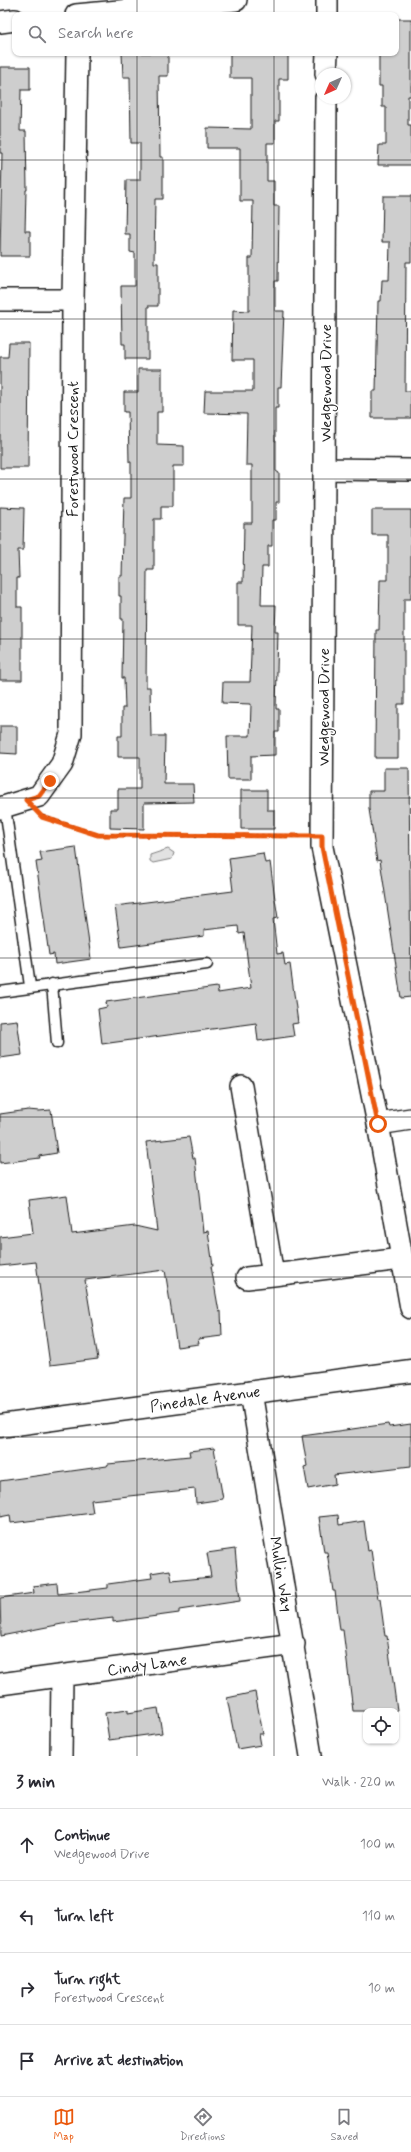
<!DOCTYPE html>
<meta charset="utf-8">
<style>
body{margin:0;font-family:Mynerve,sans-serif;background:#f7f7f7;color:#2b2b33}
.controls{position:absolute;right:12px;bottom:12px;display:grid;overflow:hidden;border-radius:8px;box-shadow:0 1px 3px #0004}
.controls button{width:36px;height:36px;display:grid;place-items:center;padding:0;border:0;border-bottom:1px solid #e1e1e2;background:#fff;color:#2b2b33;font:20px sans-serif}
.compass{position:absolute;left:315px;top:68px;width:36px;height:36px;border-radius:50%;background:#fff;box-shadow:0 1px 3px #0004;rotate:225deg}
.stop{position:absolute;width:12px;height:12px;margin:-9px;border:3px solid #ea580c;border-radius:50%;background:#fff}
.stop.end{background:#ea580c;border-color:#fff;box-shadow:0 1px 4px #0008}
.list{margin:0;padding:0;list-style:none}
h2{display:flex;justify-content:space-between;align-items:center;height:52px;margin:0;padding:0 16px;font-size:17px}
h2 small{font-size:13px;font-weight:400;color:#7c7c81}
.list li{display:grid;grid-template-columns:26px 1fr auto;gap:12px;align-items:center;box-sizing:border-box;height:72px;padding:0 16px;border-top:1px solid #e1e1e2}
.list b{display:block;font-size:15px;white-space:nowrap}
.list p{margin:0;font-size:13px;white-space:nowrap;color:#7c7c81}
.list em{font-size:13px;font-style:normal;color:#7c7c81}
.icon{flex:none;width:22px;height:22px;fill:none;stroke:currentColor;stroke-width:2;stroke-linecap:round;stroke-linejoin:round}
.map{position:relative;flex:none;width:411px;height:1756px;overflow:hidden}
.search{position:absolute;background:#fff;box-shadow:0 1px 3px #0004;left:12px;right:12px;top:12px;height:44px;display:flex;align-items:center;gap:10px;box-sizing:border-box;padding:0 14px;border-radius:8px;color:#7c7c81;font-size:15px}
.sheet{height:340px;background:#fff}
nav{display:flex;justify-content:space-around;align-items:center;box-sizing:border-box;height:56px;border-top:1px solid #e1e1e2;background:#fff;font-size:11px;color:#7c7c81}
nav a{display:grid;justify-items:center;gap:2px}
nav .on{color:#ea580c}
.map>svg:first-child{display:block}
.green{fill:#e2e2e2;stroke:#7f7f7f}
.building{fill:#cecece;stroke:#1c1c1c}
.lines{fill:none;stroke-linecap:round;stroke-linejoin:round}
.service-casing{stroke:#1c1c1c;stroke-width:13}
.minor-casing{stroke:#1c1c1c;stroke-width:24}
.tertiary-casing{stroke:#1c1c1c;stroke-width:25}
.path{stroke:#1c1c1c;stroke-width:2.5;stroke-dasharray:3 3;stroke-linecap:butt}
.service{stroke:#fff;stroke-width:10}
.minor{stroke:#fff;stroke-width:21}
.tertiary{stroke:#fff;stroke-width:22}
.route{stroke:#ea580c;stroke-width:5}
.grid{fill:none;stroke:#1c1c1c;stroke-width:1;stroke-opacity:0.55}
.labels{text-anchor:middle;stroke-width:3;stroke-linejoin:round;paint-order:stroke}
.street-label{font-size:16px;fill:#1c1c1c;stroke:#fff}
</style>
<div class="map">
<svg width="411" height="1756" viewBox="0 0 411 1756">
<rect width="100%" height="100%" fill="#fff"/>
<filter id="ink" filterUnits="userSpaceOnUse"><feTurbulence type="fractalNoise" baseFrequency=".025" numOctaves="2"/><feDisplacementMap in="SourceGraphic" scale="8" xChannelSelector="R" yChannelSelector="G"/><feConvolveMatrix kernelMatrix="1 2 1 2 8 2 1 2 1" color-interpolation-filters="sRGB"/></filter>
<g filter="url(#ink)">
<path class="green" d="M168 849 174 853 172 859 153 863 150 861V855Z"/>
<path class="building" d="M396 19H411V96H408V125H411V165H378L379 145H386V107H382V86H379V53H396Z
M122 53H168V76H159L160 157H163V199H155L154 263H158V306H148V359H125V344H122L121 286H135V253L130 252V234H125L126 180H140V143H131L130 77H123Z
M230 53 288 54V79H279V121H275V143H267V181H274V206H279L278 281H275V311H284L281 387H278V408H275V441H276V471L279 473V502H276V520H272V546H268V567H262L261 605H276L275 632H278L276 709H279V732H275V755L251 756V779H228L227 736H250L251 704 222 703 223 682H250L252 625H238V582H243L244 523H252V465H246L247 414 204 413 205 391H253V360H232L233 310 249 311V258H252L253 201H240V148H207V128L251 129V78H230Z
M0 67H30V90H21L20 131H26L27 190H26L25 231H30V256H0L2 153H0Z
M383 196H411V262H406L405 391H411V418H372V391H376L378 301H381L382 280H389L390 242H382Z
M9 343H29L28 468H0V357H8Z
M138 369H162V412H157V445L184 446V466H173V506H161V519H154V570H147L146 687H150L151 736H165L164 784H193L194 802 144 803V829L110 828V809H118V789H140V757H118V736H122V708H125L124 678H122L123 619H121V596H119V576H122L124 498H131V462H129L128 412H124V392H138Z
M0 507 24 508 23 550H18L19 578H17V607H22V680H0Z
M372 510H411V599H404V704H398V758H375L376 630H379L380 580H388V535H372Z
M0 726H17V754L0 753Z
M384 768H409L411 997 401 998 380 860 377 861 369 809V791H384Z
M241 790H267V810H274V829H241Z
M76 847 91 959 55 964 54 954 49 955 36 862 42 861 40 852Z
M263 853 265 863 270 862 275 899 278 918 273 919 277 954 283 953 285 965 290 964 298 1023 292 1024 294 1036 258 1041 256 1023 102 1044 98 1009 107 1007 106 1002 217 987 218 993 251 988 244 933 239 934 238 926 204 930V936L121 947 115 906 233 891 229 858Z
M17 1020 22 1055 0 1058V1022Z
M28 1110 39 1111 51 1110 57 1153 39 1156 40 1158 0 1163V1114Z
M189 1137 193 1158H195L203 1232 208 1231 213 1266H211L219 1312 221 1311 222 1336 198 1339 199 1344 177 1347 165 1270 85 1280 98 1359 50 1365 36 1262 0 1266V1237L33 1233 29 1200 67 1195 72 1234 135 1226 157 1231 146 1142Z
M388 1424 389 1427 411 1424V1466L334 1475 335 1484 308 1489 304 1467 307 1466 302 1436Z
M214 1448 223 1499 196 1503 195 1489 91 1500 93 1513 11 1523 10 1515 0 1517V1481L107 1466 108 1464 190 1456 189 1451Z
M338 1515 339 1525 364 1521 368 1551 371 1550 378 1599H380L385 1636H387L397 1711H353L343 1630H340L335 1591H333L327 1552H324L319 1517Z
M235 1549 240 1601 179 1610V1613L113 1622V1618L62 1624 1 1636 0 1598 34 1593 33 1586 57 1583 58 1594 108 1588V1584L152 1578 151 1573 170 1570 172 1581 211 1577 207 1553Z
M255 1692 263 1734H259L261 1745 237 1749 227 1698Z
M158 1708 162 1733 109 1740 105 1713 128 1710V1713Z"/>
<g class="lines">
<defs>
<path id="service" d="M5 807 30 986
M52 984 57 1043
M0 992 207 964"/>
<path id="minor" d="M76 15 236 0
M327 15V0
M0 22 15 20
M326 74 327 53
M326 98 322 847 378 1124 411 1308
M0 300H73
M325 469 411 470
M0 808 39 796 62 764 71 734 73 300 77 53
M241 1086 273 1275 401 1259
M378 1124 411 1119
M247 1278 273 1275
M251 1392 311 1756
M0 1684 294 1644
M61 1756 62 1676"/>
<path id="tertiary" d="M0 1426 411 1371"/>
</defs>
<use href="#service" class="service-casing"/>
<use href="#minor" class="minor-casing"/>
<use href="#tertiary" class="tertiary-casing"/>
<path class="path" d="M42 816 98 835 303 836"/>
<use href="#service" class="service"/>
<use href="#minor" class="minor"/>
<use href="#tertiary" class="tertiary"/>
</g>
</g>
<g class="lines" filter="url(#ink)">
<path class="route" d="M50 781 39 796 26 800 42 817 98 835 322 836V847L378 1124"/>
</g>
<path class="grid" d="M137 0V15M274 0V15M137 53V1756M274 53V1756M0 160H411M0 319H411M0 479H411M0 639H411M0 798H411M0 958H411M0 1117H411M0 1277H411M0 1437H411M0 1596H411"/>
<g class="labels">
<g class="street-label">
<text transform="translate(325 383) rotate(-90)" y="6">Wedgewood Drive</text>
<text transform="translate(72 449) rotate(-90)" y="6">Forestwood Crescent</text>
<text transform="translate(323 707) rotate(-90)" y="6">Wedgewood Drive</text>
<text transform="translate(205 1398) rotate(-8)" y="6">Pinedale Avenue</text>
<text transform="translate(282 1574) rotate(80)" y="6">Mullin Way</text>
<text transform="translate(147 1664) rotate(-8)" y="6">Cindy Lane</text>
</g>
</g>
</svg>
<div class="controls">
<button><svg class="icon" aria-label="locate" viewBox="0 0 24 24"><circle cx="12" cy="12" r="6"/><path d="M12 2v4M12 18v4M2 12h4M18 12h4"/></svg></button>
</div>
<svg class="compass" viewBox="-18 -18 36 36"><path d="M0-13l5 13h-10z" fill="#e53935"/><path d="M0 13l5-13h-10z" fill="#7c7c81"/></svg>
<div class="stop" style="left:378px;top:1124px"></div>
<div class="stop end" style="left:50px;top:781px"></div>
<div class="search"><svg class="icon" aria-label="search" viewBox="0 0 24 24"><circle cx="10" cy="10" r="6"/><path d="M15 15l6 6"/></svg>Search here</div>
</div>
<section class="sheet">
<h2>3 min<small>Walk · 220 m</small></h2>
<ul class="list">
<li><svg class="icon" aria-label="ahead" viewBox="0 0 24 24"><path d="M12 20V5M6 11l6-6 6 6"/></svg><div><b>Continue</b><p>Wedgewood Drive</p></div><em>100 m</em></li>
<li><svg class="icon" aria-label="left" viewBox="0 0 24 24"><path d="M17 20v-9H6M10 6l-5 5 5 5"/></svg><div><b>Turn left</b></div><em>110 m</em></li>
<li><svg class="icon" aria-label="right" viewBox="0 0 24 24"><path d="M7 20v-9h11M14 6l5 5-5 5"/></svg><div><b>Turn right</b><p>Forestwood Crescent</p></div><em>10 m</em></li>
<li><svg class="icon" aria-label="arrive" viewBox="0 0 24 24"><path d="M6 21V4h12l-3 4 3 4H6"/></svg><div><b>Arrive at destination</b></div></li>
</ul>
</section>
<nav>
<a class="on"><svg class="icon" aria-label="map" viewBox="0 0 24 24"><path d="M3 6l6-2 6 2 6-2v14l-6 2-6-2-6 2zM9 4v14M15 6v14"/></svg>Map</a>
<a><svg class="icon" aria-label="directions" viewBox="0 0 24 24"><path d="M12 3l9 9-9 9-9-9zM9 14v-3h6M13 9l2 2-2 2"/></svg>Directions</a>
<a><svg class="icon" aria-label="saved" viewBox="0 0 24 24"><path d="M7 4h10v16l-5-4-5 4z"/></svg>Saved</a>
</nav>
